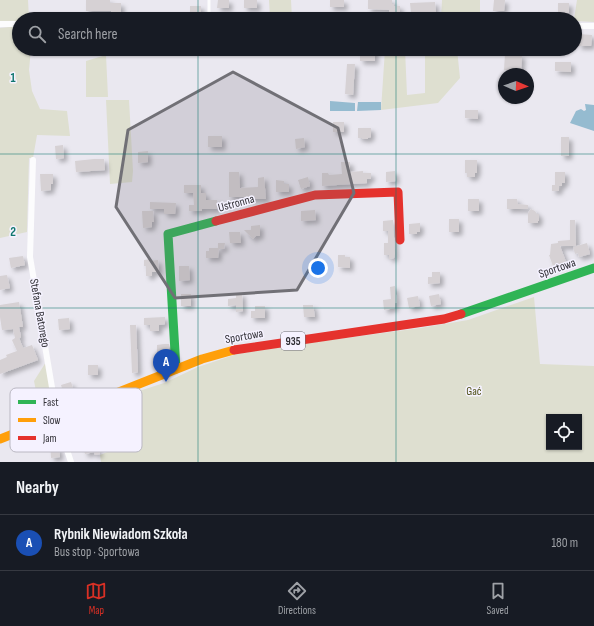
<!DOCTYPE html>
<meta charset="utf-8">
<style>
body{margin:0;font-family:"Sofia Sans Condensed",sans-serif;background:#242831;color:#f1f3f6}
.controls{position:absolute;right:12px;bottom:12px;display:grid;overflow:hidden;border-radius:0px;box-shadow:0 1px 3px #0004}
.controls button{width:36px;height:36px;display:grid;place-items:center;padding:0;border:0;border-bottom:1px solid #363941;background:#171b24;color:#f1f3f6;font:20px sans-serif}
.compass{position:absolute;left:498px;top:68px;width:36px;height:36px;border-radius:50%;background:#171b24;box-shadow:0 1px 3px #0004;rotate:92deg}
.you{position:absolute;left:318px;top:268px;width:14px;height:14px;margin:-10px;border:3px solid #fff;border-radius:50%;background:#1a73e8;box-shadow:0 0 0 6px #1a73e833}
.badge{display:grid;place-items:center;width:26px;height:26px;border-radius:50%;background:#d93025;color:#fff;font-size:13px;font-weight:700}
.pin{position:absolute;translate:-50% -33px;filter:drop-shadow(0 1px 2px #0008)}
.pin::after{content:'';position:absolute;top:21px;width:14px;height:12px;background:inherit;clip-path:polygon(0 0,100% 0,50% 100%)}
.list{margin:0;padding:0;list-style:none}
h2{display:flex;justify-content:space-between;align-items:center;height:52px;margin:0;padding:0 16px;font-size:17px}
h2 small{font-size:13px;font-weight:400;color:#9ea1a6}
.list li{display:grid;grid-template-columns:26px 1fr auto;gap:12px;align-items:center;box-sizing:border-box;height:56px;padding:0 16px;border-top:1px solid #363941}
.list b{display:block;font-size:15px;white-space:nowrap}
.list p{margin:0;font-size:13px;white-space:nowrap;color:#9ea1a6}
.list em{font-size:13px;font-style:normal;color:#9ea1a6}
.icon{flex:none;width:22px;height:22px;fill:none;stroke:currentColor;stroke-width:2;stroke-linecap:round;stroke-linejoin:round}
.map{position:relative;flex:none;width:594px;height:462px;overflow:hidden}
.search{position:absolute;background:#171b24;box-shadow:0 1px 3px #0004;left:12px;right:12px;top:12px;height:44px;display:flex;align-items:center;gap:10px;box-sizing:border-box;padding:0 14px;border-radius:22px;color:#9ea1a6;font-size:15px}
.sheet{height:108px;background:#171b24}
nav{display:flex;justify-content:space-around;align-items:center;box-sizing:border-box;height:56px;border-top:1px solid #363941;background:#171b24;font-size:11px;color:#9ea1a6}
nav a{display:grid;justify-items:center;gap:2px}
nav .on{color:#d93025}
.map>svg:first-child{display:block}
.green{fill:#dedfd0;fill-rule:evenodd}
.water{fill:#95bbd0}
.building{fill:#d6d1d4;filter:url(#shadow)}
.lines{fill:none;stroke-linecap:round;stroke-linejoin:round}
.lane{stroke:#fcfcfd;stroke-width:3}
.street{stroke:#fcfcfd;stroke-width:6}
.fast{stroke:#30b455;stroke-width:9}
.slow{stroke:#ff9f0a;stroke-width:9}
.jam{stroke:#e5322d;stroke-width:9}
.marked{fill:#717076;fill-opacity:0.2;stroke:#717076;stroke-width:3;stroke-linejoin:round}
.grid{fill:none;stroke:#0f766e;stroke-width:1;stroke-opacity:0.55}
.labels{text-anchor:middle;stroke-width:3;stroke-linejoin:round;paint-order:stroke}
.shield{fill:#f5f2ff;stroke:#6b6a72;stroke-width:1}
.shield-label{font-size:11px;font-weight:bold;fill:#302f35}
.street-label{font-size:12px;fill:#302f35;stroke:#f5f2ff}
.park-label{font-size:12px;fill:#4e5015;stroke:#f5f2ff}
.key{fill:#f5f2ff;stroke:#bab8c2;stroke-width:1}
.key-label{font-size:11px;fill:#302f35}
.grid-label{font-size:13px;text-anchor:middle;font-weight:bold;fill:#0f766e;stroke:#f5f2ff;stroke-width:3;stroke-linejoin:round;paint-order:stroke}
</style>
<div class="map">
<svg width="594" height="462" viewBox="0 0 594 462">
<defs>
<filter id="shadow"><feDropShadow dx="3.5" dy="3.5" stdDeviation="2" flood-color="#0004"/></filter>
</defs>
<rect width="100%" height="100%" fill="#eae8f0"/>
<path class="green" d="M0 0H28L29 19H19V24L0 23Z
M269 0H291L292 19 270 18Z
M442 0H480V12L485 18H441Z
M577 0H594V22L575 21V19H574Z
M19 26V49H31L29 70 32 91 40 109 67 111 70 136 37 135 33 158H29L27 232 0 238V250V28Z
M385 49H405L407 95 425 93V49H457L460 78 438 103 381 110Z
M106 55 108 97H86V61Z
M106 100H129L133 171 132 182 110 184Z
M534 297 540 364 594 366V462H101L100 455 138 439 137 422 133 393 164 383 198 367 237 354 301 344 420 328 468 320ZM549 417H579V447H549Z
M46 362 54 406 40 411 34 381Z"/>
<path class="water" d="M330 101 355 103V111H330Z
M358 102H381V110L357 111Z
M585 104 594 105V131L570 123 576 111 581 109 584 111 586 110Z"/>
<path class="building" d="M86 0H110V3H121V13L111 14V11H86Z
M218 0H229V8H217Z
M244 0H257V8H244Z
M330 0H344V7H330Z
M368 0H392V4H394V6H400V16H389V10L368 9Z
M494 0H505L504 11H493Z
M435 2 436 12 411 13 410 3Z
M558 3H569V13H558Z
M190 6H201V18H190Z
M579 34 592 35 591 46H578Z
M360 49H375V61H360Z
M505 54 522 55 521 71 504 70Z
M555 62H571V72L555 71Z
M347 64H355L353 95 345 94Z
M465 110H478V119L465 118Z
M333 122H344V132H333Z
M358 128H371V137L368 138V139H362V138H358Z
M208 136H222V147H208Z
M561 137H569V156H561Z
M304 138 305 147 296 149 295 139Z
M63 145 64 158 56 159 55 146Z
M148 151V162L138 163V152Z
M94 159H104L105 170 76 172 75 161Z
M465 160H477V173H475V177H467V173H465Z
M341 162H350V172L363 171V173H371V179H367V183L322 186V173H328L329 175 342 174Z
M395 171 396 181 386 182V172Z
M229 172H239L240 188 258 187V178L264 177 266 199H247V197H229Z
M555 172H565V183H562V186H559V191H552V185H555Z
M40 174H53V184H51V190L41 191Z
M308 177 310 186 301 189 298 180Z
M276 180 284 181V184H289V192H276Z
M184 185H201V193H206V200H217V209H202V211H189V205H194L193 193H184Z
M468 199H479V211H468Z
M507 199H517L518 204 528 205V209H507Z
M150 202 176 203 175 214H164V209H150Z
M531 209 535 211 537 214H539V221H538V223H528V213Z
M315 210 316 220 301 221V211Z
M142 211H153L154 222H152V227L143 228Z
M449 219H459V232H449Z
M393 220 395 254 394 258 389 259V255H384V243H388V231H383V221Z
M570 220H575L576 246H560L566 262 553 266 549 255H550L551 244 558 243V241L570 240Z
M420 223V232H417V234H409V224Z
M260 225V236H256L253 239 244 230H251V226Z
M229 232H240L241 243H230Z
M218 243H225L224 249H219L218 258H206V251H209V248H218Z
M587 243 590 254 579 257 578 253 575 254 573 247Z
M338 255H345V257H350V268L338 267Z
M23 256 25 265 11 268 9 258Z
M150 259V261L158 260 159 272H152V276H146V266H144V260Z
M179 266H189L190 280 179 281Z
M432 272H440V283L428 284V277H432Z
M7 275 10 288 0 290V276Z
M395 286 397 303H395V308L384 310 383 300 391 299 390 287Z
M242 293 243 311 236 312V305L228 306V299L236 298V294Z
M181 294H191V306H181Z
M439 294 441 304 431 306 429 296Z
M418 296 420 306 409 308 407 298Z
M19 302 23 327H19L21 337 19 338 23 348 32 345 38 360 0 374V360L7 357 6 355 17 351 12 340 15 338 13 329 2 330 0 317V305Z
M303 305H313L315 317H304Z
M255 306H265V318H251V311H255Z
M165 317V324L159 325V331H150V325H144V318Z
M69 318 70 329 59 330 58 319Z
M130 325H136L138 372 132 373Z
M164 344H169V354L157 355V345Z
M88 365H98V375H88Z
M71 382 74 391 64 395 61 385Z
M49 429 51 434 52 433 54 437 55 448H59L60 457 51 458 50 441 45 443 43 442 40 433Z
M91 441 93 448 97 446 100 454 95 455 94 452 85 454 82 443Z"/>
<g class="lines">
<path class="lane" d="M209 0V19"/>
<path class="street" d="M0 24H19
M575 26H594
M33 160 30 257 58 423 71 462"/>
<path class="fast" d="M461 314 594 268
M176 369 168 234 216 221"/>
<path class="slow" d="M0 439 202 359 234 350"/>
<path class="jam" d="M216 221 315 195 398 192 400 240
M234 350 444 319 461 314"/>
</g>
<path class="marked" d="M233 72 338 128 354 193 297 290 175 298 116 207 128 130Z"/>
<path class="grid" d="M198 0V19M396 0V19M198 49V462M396 49V462M0 154H594M0 308H594"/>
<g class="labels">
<rect class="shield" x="281" y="332" width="24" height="18" rx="3"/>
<g class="shield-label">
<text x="293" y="345">935</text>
</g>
<g class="street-label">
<text transform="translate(236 203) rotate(-15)" y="4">Ustronna</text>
<text transform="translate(557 268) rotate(-19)" y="4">Sportowa</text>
<text transform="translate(40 313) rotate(80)" y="4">Stefana Batorego</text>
<text transform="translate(244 336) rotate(-10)" y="4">Sportowa</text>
</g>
<g class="park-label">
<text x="474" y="395">Gać</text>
</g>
</g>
<rect x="10" y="388" width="132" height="64" rx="6" class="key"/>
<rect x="18" y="400" width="18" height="4" fill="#30b455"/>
<rect x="18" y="418" width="18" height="4" fill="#ff9f0a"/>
<rect x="18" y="436" width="18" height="4" fill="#e5322d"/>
<g class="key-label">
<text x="43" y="406">Fast</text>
<text x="43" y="424">Slow</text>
<text x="43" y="442">Jam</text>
</g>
<g class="grid-label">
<text x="13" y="82">1</text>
<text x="13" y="236">2</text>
</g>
</svg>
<div class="controls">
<button><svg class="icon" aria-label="locate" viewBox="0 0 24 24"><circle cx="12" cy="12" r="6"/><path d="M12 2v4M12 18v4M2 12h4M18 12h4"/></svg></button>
</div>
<svg class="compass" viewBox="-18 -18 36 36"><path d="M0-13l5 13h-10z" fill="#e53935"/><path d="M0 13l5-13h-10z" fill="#9ea1a6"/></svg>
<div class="you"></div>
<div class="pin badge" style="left:166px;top:382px;background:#1a4fb4">A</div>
<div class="search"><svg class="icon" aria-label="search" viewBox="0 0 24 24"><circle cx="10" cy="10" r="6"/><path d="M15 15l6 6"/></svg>Search here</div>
</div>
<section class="sheet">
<h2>Nearby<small></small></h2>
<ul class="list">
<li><span class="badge" style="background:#1a4fb4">A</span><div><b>Rybnik Niewiadom Szkoła</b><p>Bus stop · Sportowa</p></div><em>180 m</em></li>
</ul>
</section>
<nav>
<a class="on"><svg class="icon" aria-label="map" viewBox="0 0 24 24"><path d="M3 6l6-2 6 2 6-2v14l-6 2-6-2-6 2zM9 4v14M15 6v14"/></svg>Map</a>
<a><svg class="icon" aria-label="directions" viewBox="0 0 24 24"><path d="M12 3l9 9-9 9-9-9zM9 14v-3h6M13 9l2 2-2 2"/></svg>Directions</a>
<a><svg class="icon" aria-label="saved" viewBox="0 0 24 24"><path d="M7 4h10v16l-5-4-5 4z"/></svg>Saved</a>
</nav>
